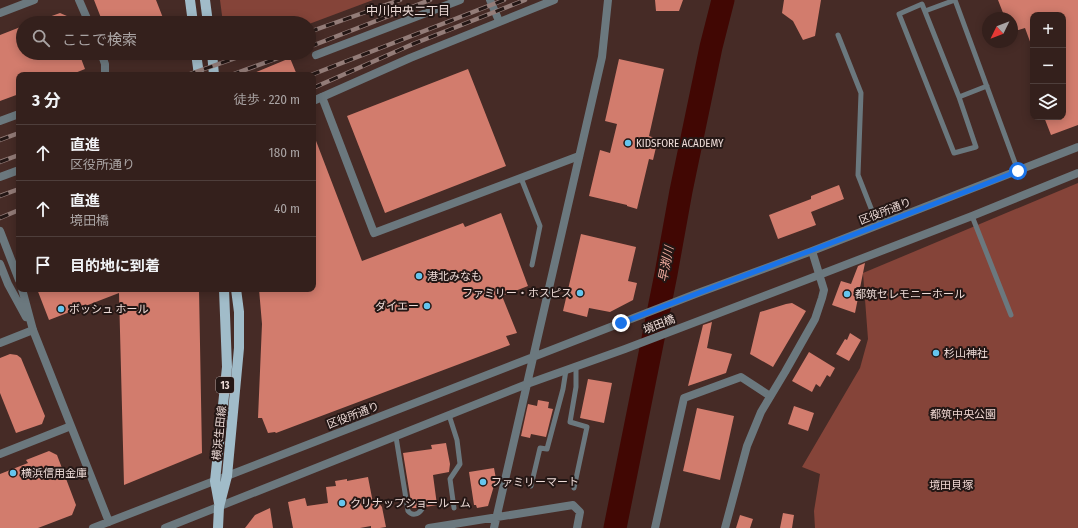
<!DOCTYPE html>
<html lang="ja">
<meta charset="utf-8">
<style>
body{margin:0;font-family:"Fira Sans Condensed","Noto Sans JP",sans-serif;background:#3f2d29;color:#f1f3f6}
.controls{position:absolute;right:12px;top:12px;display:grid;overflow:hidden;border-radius:8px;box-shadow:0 2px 10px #0003}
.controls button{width:36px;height:36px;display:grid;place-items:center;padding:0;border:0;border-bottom:1px solid #4e3e3b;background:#34201c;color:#f1f3f6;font:20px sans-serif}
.compass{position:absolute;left:982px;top:12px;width:36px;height:36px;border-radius:50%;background:#34201c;box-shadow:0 2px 10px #0003;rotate:227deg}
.stop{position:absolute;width:12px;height:12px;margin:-9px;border:3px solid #1a73e8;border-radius:50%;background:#fff}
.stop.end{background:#1a73e8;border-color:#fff;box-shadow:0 1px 4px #0008}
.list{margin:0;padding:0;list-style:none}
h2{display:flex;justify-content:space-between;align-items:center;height:52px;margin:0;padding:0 16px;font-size:17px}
h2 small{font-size:13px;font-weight:400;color:#a9a3a3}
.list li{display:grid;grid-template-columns:26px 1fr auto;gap:12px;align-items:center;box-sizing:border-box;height:56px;padding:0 16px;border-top:1px solid #4e3e3b}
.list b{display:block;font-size:15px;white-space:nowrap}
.list p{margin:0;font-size:13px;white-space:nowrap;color:#a9a3a3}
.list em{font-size:13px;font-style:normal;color:#a9a3a3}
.icon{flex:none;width:22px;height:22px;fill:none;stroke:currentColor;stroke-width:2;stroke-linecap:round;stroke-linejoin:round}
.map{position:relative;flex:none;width:1078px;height:528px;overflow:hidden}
.search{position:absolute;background:#34201c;box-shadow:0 2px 10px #0003;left:16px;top:16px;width:300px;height:44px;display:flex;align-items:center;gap:10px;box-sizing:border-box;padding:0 14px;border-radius:22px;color:#a9a3a3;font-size:15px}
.panel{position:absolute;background:#34201c;box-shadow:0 2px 10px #0003;left:16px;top:72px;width:300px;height:220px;border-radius:8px}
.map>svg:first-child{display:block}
.green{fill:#854439}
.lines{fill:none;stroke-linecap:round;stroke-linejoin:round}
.river{stroke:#410703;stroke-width:23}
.building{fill:#d27c6d}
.service{stroke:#6b787e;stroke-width:5}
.pedestrian{stroke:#6b787e;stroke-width:8}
.minor{stroke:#6b787e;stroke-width:8}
.tertiary{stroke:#6b787e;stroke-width:8}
.primary{stroke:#a1bcc9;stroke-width:10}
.rail-casing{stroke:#937c78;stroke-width:4.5}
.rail{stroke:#241715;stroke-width:3;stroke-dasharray:9;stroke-linecap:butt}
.route{stroke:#1a73e8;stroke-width:5}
.poi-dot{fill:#65c5ee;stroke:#241715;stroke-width:1.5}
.labels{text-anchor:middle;stroke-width:4;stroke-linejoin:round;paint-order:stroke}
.shield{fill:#241715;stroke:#b1a09d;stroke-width:1}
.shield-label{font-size:10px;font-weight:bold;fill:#eddbd7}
.poi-label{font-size:11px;fill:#eddbd7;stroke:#241715;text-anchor:start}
.street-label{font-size:11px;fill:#eddbd7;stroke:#241715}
.park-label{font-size:11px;fill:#eed6d1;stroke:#241715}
.neighbourhood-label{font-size:12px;fill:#eddbd7;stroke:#241715}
.water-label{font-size:12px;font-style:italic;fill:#f2ada0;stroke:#241715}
</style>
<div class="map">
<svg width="1078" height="528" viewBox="0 0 1078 528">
<rect width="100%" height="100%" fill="#462b26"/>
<path class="green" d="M220 0H373L309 24 223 23Z
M1078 183V528H815L814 511 820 474 802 467 860 368 868 339 863 273Z"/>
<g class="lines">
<path class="river" d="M615 528 666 274 681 191 711 47 723 0"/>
</g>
<path class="building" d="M94 0H156L165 23H103Z
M655 0H683L679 11H656Z
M784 0H821L815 36 803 40 793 21 782 13Z
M998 0H1078V125L1051 135 1044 117H1063V15H1033L1032 47 1025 28 1012 32V18H1005Z
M60 13 83 23H35V22Z
M23 26V53H79L85 69 70 75H19V94L0 101V35Z
M290 58 297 75H249Z
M619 59 664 69 649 136 658 139 653 160 649 159 637 209 627 206V205L589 196 600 150 610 153 617 124 605 121Z
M468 69 506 166 385 213 347 116Z
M313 133 362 261 463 223 465 227 501 213 528 286 502 296 517 333 506 336 510 345 276 433 275 432 268 433 262 418H258L262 324 259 289H313Z
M839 185 844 199 811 212 816 225 778 239 769 215 811 199V196Z
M581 234 636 247 628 281 637 283 633 300 610 312 589 308 587 317 563 311Z
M865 263 855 313 832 305 841 281 851 284 858 266Z
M37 289H199L202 453 124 485 119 293 49 320Z
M792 303 806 311 773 367 750 354 760 312 786 304Z
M712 322 707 348 732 354 726 373 688 386 703 325Z
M850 333 861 340 849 361 836 354 845 339 847 340Z
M809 352 835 368 830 377 827 375 820 387 816 384 812 392 792 381Z
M10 354 17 355 21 358 45 416 42 424 16 433 0 393V358Z
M588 379 612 383 604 423 580 418Z
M538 400 549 402 548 408 553 409 546 437 531 434 530 438 521 436 528 404 537 406Z
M794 406 814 413 808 431 788 424Z
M697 408 734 416 720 480 683 471Z
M446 443 450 464 449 472 433 475 437 505 425 507 421 505 418 508H412L403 453 432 449 431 445Z
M49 451 57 455 76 505 72 515 38 528H0V474L28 463 26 460Z
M494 468 496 479 488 506 477 508 476 505H474L469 472Z
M368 477 373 503 378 502 382 507 386 527 380 528H371V526L360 528H293L288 502 305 498 307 506 328 503 326 487 336 486 335 481 347 479V481Z
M270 508 273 528H245L255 515Z
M783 513 794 515 792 528H780Z
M740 515 753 519 750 528H736Z"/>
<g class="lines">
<path class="service" d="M922 4 959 97 976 147 954 153 899 14Z
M925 11 955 0 1018 171
M838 35 861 93 858 175 878 226
M959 97 987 86
M521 178 540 226 532 265
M972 216 1011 315
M449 415 457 440 460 464 450 479 454 508
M396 437 408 511C412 516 418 515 422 509
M531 486 540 448 547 449 563 389 566 370
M574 488 587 427 570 422 576 387V367"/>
<path class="pedestrian" d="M316 55 460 0
M0 177 19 170"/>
<path class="minor" d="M490 0 499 21
M322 97 374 233 579 156
M0 343 33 330
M429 528 573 505 580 512 577 528
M494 528 527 384
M655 528 684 398 741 377 770 396"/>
<path class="tertiary" d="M79 0 89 23
M0 13 34 0
M101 53 105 64V75
M313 101 410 58 554 0
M0 121 19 114
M0 231 19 280
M0 264 8 284 26 317
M22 289 33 330 109 522
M527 384 602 57 608 0
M0 454 71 426
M93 528 698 293 812 251 1078 147
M165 528 527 384 625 349 819 275 972 216 1078 173
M725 528 747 446 761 412 785 372 815 319 822 298 824 290 812 251"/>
<path class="primary" d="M190 0 193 23
M205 0 208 23
M196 53 199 75
M212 53 214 75
M219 503 215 481 227 367 224 289
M218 528 219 507 227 476 239 348V312L236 289"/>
<defs>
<path id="rail" d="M309 32 400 0
M309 47 430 0
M187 75 250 53
M231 75 292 53
M311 75 504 0
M313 88 413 44 525 0
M0 140 19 133
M0 162 19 155
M0 196 19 189
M0 218 19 210"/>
</defs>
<use href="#rail" class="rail-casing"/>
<use href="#rail" class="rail"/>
</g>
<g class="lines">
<path class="route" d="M621 323C753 271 886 224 1018 171"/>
</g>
<g class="poi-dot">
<circle cx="628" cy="143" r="4"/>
<circle cx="419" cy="276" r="4"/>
<circle cx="580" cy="293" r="4"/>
<circle cx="847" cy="294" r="4"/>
<circle cx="427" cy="306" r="4"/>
<circle cx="61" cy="309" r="4"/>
<circle cx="936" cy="353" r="4"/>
<circle cx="13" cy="473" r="4"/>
<circle cx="483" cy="482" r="4"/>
<circle cx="342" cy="503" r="4"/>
</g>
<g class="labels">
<rect class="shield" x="216" y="377" width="18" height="16" rx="3"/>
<g class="shield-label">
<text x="225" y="389">13</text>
</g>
<g class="poi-label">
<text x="636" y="147">KIDSFORE ACADEMY</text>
<text x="427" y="280">港北みなも</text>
<text x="572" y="297" text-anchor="end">ファミリー・ホスピス</text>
<text x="855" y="298">都筑セレモニーホール</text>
<text x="419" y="310" text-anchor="end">ダイエー</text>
<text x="69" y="313">ボッシュ ホール</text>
<text x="944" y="357">杉山神社</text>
<text x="21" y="477">横浜信用金庫</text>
<text x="491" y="486">ファミリーマート</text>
<text x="350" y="507">クリナップショールーム</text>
</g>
<g class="street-label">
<text transform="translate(885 211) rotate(-21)" y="4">区役所通り</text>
<text transform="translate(659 324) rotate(-21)" y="4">境田橋</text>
<text transform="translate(353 415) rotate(-21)" y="4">区役所通り</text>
<text transform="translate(219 433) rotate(-84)" y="4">横浜生田線</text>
</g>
<g class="park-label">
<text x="963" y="418">都筑中央公園</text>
<text x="951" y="489">境田貝塚</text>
</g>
<g class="neighbourhood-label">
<text x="408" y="15">中川中央二丁目</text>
</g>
<g class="water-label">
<text transform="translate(666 264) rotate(-79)" y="4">早渕川</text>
</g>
</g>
</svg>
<div class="controls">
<button>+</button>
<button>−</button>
<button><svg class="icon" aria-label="layers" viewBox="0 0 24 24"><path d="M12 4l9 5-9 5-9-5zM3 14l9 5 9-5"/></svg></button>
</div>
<svg class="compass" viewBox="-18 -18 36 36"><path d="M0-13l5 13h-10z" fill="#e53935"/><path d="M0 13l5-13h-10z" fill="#a9a3a3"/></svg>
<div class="stop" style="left:1018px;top:171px"></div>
<div class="stop end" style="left:621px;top:323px"></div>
<div class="search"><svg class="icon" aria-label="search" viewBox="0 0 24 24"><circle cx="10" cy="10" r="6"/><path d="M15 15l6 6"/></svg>ここで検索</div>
<section class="panel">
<h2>3 分<small>徒歩 · 220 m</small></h2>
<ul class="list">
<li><svg class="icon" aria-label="ahead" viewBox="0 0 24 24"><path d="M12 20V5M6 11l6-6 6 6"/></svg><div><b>直進</b><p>区役所通り</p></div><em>180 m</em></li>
<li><svg class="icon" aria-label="ahead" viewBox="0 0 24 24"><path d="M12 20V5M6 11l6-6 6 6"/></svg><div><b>直進</b><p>境田橋</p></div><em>40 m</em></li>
<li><svg class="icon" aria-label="arrive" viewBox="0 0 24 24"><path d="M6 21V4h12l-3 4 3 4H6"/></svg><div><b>目的地に到着</b></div></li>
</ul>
</section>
</div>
